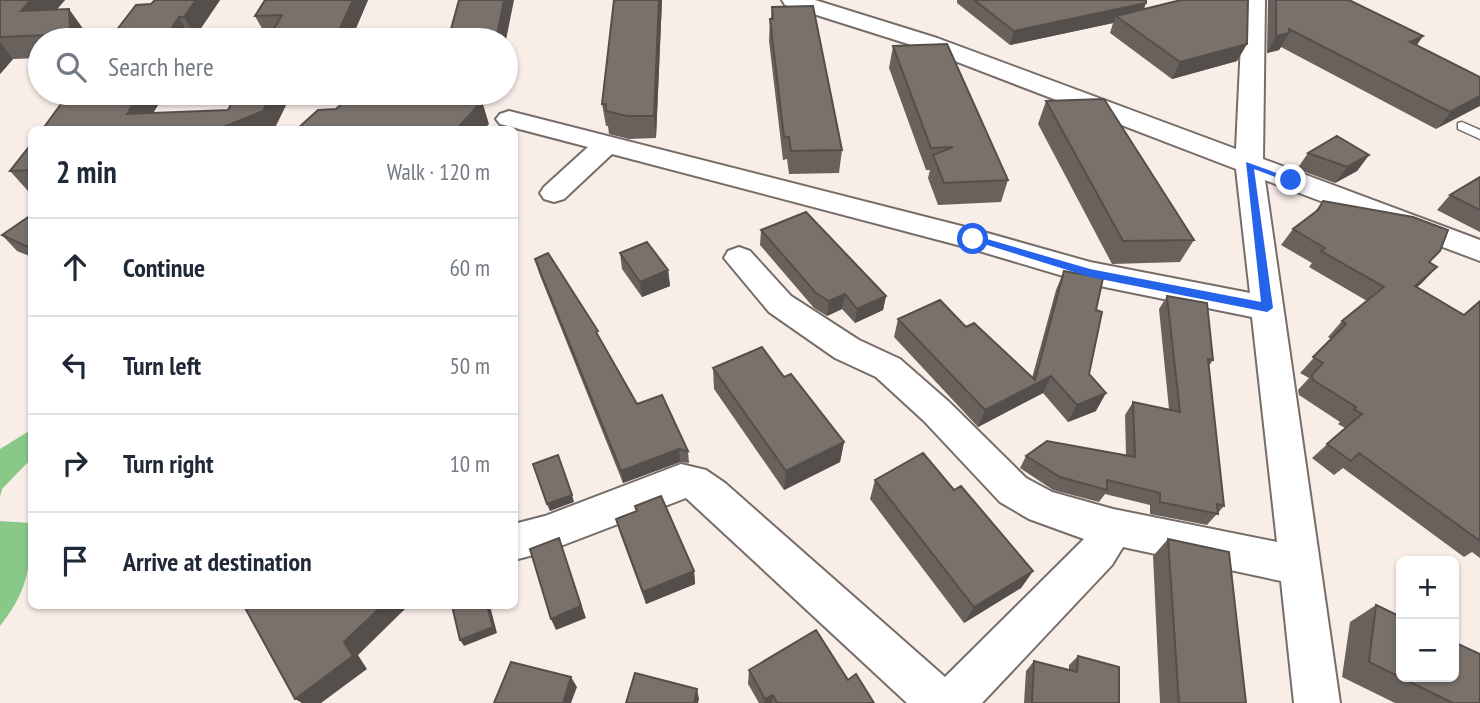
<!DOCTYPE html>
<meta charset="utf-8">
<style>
body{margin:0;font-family:"PT Sans Narrow",sans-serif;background:#f2f2f3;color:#1f2937}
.controls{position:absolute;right:21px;bottom:21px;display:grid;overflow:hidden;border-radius:10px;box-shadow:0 2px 5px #0004}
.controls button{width:63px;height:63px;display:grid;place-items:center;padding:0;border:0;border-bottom:2px solid #e0e1e3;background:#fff;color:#1f2937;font:35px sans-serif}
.stop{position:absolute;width:21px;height:21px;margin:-16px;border:5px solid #2563eb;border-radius:50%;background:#fff}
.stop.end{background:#2563eb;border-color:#fff;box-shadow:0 2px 7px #0008}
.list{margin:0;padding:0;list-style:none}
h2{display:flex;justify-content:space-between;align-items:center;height:91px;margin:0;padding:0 28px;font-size:30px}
h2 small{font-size:23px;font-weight:400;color:#747a83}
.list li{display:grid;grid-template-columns:46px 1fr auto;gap:21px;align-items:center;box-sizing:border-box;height:98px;padding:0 28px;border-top:2px solid #e0e1e3}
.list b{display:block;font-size:26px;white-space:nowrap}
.list em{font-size:23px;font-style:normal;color:#747a83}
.icon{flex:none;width:38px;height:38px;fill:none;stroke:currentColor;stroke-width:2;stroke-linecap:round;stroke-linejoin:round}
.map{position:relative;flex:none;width:1480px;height:703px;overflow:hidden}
.search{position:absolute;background:#fff;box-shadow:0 2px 5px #0004;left:28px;top:28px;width:490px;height:77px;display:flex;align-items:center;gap:18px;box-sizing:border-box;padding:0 24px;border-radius:38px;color:#747a83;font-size:26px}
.panel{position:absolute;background:#fff;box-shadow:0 2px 5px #0004;left:28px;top:126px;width:490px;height:483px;border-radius:10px}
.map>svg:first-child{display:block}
.forest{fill:#89c988}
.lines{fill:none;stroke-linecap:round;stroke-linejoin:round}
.lane-casing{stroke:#776d68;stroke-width:3}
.street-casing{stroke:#776d68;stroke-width:4}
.lane{fill:#fff;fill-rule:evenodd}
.street{fill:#fff;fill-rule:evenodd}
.wall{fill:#69615c}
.shaded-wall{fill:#554f4b}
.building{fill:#7a716b;stroke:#554f4b;stroke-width:2}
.route{fill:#2563eb}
</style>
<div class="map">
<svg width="1480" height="703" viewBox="0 0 1480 703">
<rect width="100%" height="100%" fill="#f9ede8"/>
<path class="forest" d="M29 431 31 459 2 489 0 497V449Z
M0 521 31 523C32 566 27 592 0 626Z"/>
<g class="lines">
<defs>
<path id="lane" d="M1462 122 1480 130V139L1458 129V123Z"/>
<path id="street" d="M782 0H815L937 38 1236 149 1243 0H1265L1263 159 1480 240V261L1265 180 1340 703H1294L1281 581 1123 547 1112 565 982 703H907L686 498 545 552 514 560V524L545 516 681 464 706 470 725 483 945 677 1084 539 1029 519 1000 502 924 421 876 377 835 358 769 312 724 258 728 251 739 247 750 251 791 296 859 340 900 359 948 401 1026 478 1052 492 1113 509 1277 542 1252 317 1090 284 969 248 612 154 564 199 554 202 544 199 540 193 544 187 588 147 500 124 496 119 500 114 509 111 973 229 1090 262 1250 293 1236 169 921 48 785 5Z"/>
</defs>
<use href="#lane" class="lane-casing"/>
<use href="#street" class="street-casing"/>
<use href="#lane" class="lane"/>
<use href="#street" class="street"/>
</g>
<path class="wall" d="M0 0H65L57 9 84 30V40H40V58L13 59 0 74Z
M155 0H220L195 37H190L151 4Z
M265 0H368L351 40H276L273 34H265L255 16Z
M614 0H662L656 138 629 139 609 134 608 126H606L602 104Z
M957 0H1146L1144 9 1247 44 1237 61 1172 79 1110 33 1113 23 1010 45 957 3Z
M1268 0H1349L1423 36 1416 45 1480 77 1436 129 1281 47 1279 50 1267 53Z
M772 7 842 150 839 173 789 174 787 159 783 160 769 41 770 19H771Z
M893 46 1008 180 1001 202 938 205 928 178 930 170H926L889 68Z
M1046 101 1194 240 1180 262 1112 264 1038 124Z
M32 143V191H28L10 171Z
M1308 153 1369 155 1357 171 1335 183 1297 169Z
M1480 177V232L1437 210 1450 195Z
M1323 201 1437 267 1417 287 1464 315 1480 301V558L1472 552 1464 557 1343 468 1334 475 1312 458 1345 428 1338 424 1340 422 1299 395 1298 390 1309 378 1300 373 1331 339 1328 337 1342 321 1367 301 1309 267 1312 263 1281 245 1293 229 1314 213Z
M32 215V257L17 251 2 235Z
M761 230 886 296 883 310 855 323 842 309 827 316 814 308 760 245Z
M620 253 668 270 670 286 642 297 622 269Z
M535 259 600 340 637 404 688 451 689 463 680 462 623 483 539 273Z
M1064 271 1096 310 1089 374 1096 411 1068 422 1043 393 978 427 894 337 898 319 966 327 1032 378 1056 290Z
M1167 296 1213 360 1208 367 1224 506 1207 525 1150 514V505L1105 494 1099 502 1053 490 1020 468 1026 456H1126L1125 415 1133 402 1169 409 1159 309Z
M713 368 844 442 840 462 784 490 714 389Z
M875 480 1033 571 1021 588 964 623 870 499Z
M635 506 694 571 695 584 646 604 620 533 616 519 636 512Z
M1168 539 1246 703H1160L1153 556Z
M1376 605 1480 703H1395L1342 677 1350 622Z
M1078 656 1119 703H1024L1026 671 1034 661 1069 670V665Z
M749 670 848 680 874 703H759L748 684Z"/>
<path class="shaded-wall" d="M31 0H65L37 32 21 11Z
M196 0H220L195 37 184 17Z
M353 0H368L351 40H344L339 30Z
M504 0H514L506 40H496Z
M659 0H662L656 138 654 116Z
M1146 3 1141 17 1116 16 1113 23 1010 45 1014 31Z
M69 9 84 30V40H75L70 34Z
M179 17 190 37 188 40H164Z
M1289 33 1279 50 1267 53 1276 36Z
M1423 36 1411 54 1410 42Z
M0 42 13 59 0 74Z
M1247 44 1237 61 1172 79 1180 62Z
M140 93H160L163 97 143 130 127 114Z
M272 93H292L274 130H216Z
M1480 96V106L1436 129 1450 112Z
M482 101 489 124 483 130H456Z
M1369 155 1357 171 1335 183 1347 167Z
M1437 267 1422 283 1400 302 1415 286Z
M668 270 670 286 642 297 640 282Z
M845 294 842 309 827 316 829 301Z
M886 296 883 310 855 323 857 309Z
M1051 376 1043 393 978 427 985 410Z
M1106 393 1096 411 1068 422 1077 405Z
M844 442 840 462 784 490 786 471Z
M679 449 680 462 623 483 621 471Z
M572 495 574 502 550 511 547 504Z
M559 538 586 618 556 630 551 619Z
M694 571 695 584 646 604 643 592Z
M1033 571 1021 588 964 623 974 607Z
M382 606H402L405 609 358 655 367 669 321 703H302L295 699 344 642Z
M487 606H490L497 633 464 646 460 640Z
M571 677 577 687 571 703H563Z
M697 689 699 699 698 703H694Z
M773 695 772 703H764L765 699Z"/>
<path class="building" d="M0 0H31L21 11 69 9 70 34 0 37Z
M155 0H196L184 17H179L164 40H109L136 5 151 4Z
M265 0H353L339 30 272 32 282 15 255 16Z
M459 0H504L496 40H448Z
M614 0H659L654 116H627L606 111V104H602Z
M974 0H1146V3L1014 31Z
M1181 0H1248L1247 44 1180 62 1116 16Z
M1276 0H1349L1423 36 1410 42 1480 77V96L1450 112 1289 29V33L1276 36Z
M813 6 842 150 791 151 789 137H784L770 19H773L772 7Z
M947 44 1008 180 944 183 933 155 953 147 931 148 893 46Z
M69 93H140L127 114 228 110 237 93H272L263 111 216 130H42Z
M354 93H442L482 101 456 130H296L318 110 336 109Z
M1104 99 1194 240 1123 241 1046 101Z
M1337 136 1369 155 1347 167 1308 153Z
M32 143V170L10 171Z
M1480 177V210L1450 195Z
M1323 201 1413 217 1448 230 1440 251 1429 262 1437 267 1415 286 1464 315 1480 301V541L1359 453 1351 461 1327 444 1362 414 1354 409 1356 407 1313 380 1312 375 1323 363 1313 357 1346 324 1342 321 1384 287 1321 251 1325 248 1293 229 1318 210Z
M806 212 886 296 857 309 845 294 829 301 816 293 761 230Z
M31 215 32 247 30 248 2 235Z
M647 242 668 270 640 282 620 253Z
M548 253 598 331 596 332 637 404 662 395 688 451 679 449 621 471 535 259Z
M1064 271 1103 278 1096 310 1102 312 1089 374 1106 393 1077 405 1051 376 985 410 898 319 940 300 966 327 974 323 1035 380Z
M1167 296 1207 303 1213 360 1208 359 1224 506 1217 504 1218 514 1160 502V493L1107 480V490L1060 477 1026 456 1047 441 1135 457 1133 402 1180 412Z
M762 347 784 377 791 374 844 442 786 471 713 368Z
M923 453 954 490 961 486 1033 571 974 607 875 480Z
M558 455 572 495 547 504 533 464Z
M661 496 694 571 643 592 616 519 637 511 635 506Z
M559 538 581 606 551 619 530 549Z
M1168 539 1229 552 1246 703H1179Z
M1376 605 1401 617V677H1454V642L1480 654V703H1453L1369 662Z
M244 606H382L344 642 353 656 295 699Z
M452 606H487L493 627 460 640Z
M816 630 848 680 856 674 874 703H777L773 695 765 699 749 670Z
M1078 656 1119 667V703H1032L1034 661 1077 672Z
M511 662 571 677 563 703H494Z
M635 673 697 689 694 703H626Z"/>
<path class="route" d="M1246 162 1296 180 1291 183 1254 169 1273 308 1267 312 1090 277 968 239 973 235 1090 269 1261 302Z"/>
</svg>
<div class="controls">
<button>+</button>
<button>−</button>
</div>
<div class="stop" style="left:973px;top:239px"></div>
<div class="stop end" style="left:1291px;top:180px"></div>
<div class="search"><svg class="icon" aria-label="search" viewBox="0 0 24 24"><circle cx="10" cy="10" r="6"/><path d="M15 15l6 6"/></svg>Search here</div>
<section class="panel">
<h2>2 min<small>Walk · 120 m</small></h2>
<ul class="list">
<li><svg class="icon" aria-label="ahead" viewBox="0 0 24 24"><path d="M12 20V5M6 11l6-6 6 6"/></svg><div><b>Continue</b></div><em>60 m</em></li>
<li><svg class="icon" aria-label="left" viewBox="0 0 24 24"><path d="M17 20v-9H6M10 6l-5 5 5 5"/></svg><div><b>Turn left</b></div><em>50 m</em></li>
<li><svg class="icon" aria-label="right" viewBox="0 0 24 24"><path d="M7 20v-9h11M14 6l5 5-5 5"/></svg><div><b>Turn right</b></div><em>10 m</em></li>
<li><svg class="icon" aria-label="arrive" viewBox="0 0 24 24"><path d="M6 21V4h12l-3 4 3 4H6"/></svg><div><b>Arrive at destination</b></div></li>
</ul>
</section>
</div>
